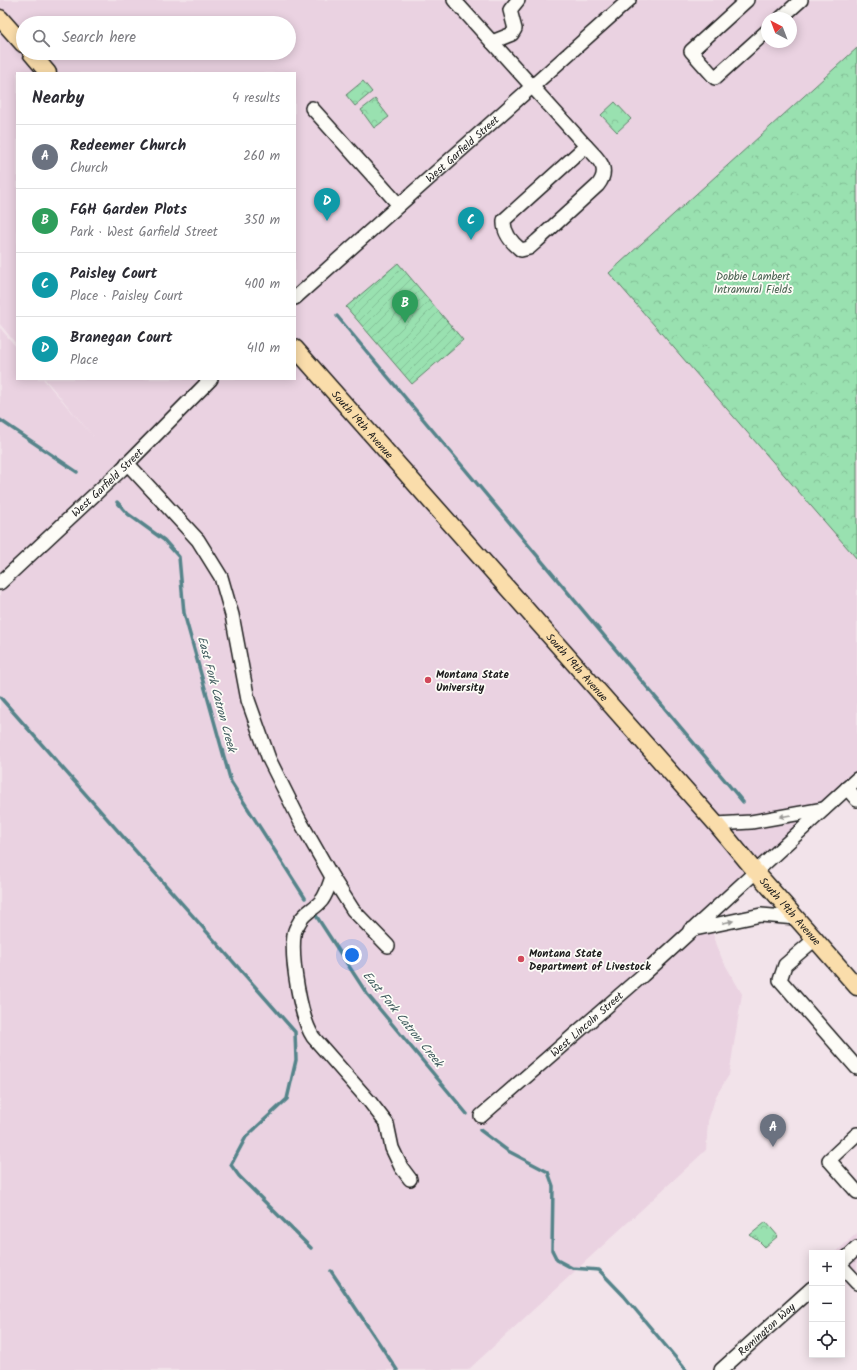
<!DOCTYPE html>
<meta charset="utf-8">
<style>
body{margin:0;font-family:Kalam,sans-serif;background:#f7f7f7;color:#2b2b33}
.controls{position:absolute;right:12px;bottom:12px;display:grid;overflow:hidden;border-radius:0px;box-shadow:0 2px 10px #0003}
.controls button{width:36px;height:36px;display:grid;place-items:center;padding:0;border:0;border-bottom:1px solid #e1e1e2;background:#fff;color:#2b2b33;font:20px sans-serif}
.compass{position:absolute;left:761px;top:12px;width:36px;height:36px;border-radius:50%;background:#fff;box-shadow:0 2px 10px #0003;rotate:318deg}
.you{position:absolute;left:352px;top:955px;width:14px;height:14px;margin:-10px;border:3px solid #fff;border-radius:50%;background:#1a73e8;box-shadow:0 0 0 6px #1a73e833}
.badge{display:grid;place-items:center;width:26px;height:26px;border-radius:50%;background:#d1495b;color:#fff;font-size:13px;font-weight:700}
.pin{position:absolute;translate:-50% -33px;filter:drop-shadow(0 1px 2px #0008)}
.pin::after{content:'';position:absolute;top:21px;width:14px;height:12px;background:inherit;clip-path:polygon(0 0,100% 0,50% 100%)}
.list{margin:0;padding:0;list-style:none}
h2{display:flex;justify-content:space-between;align-items:center;height:52px;margin:0;padding:0 16px;font-size:17px}
h2 small{font-size:13px;font-weight:400;color:#7c7c81}
.list li{display:grid;grid-template-columns:26px 1fr auto;gap:12px;align-items:center;box-sizing:border-box;height:64px;padding:0 16px;border-top:1px solid #e1e1e2}
.list b{display:block;font-size:15px;white-space:nowrap}
.list p{margin:0;font-size:13px;white-space:nowrap;color:#7c7c81}
.list em{font-size:13px;font-style:normal;color:#7c7c81}
.icon{flex:none;width:22px;height:22px;fill:none;stroke:currentColor;stroke-width:2;stroke-linecap:round;stroke-linejoin:round}
.map{position:relative;flex:none;width:857px;height:1370px;overflow:hidden}
.search{position:absolute;background:#fff;box-shadow:0 2px 10px #0003;left:16px;top:16px;width:280px;height:44px;display:flex;align-items:center;gap:10px;box-sizing:border-box;padding:0 14px;border-radius:22px;color:#7c7c81;font-size:15px}
.panel{position:absolute;background:#fff;box-shadow:0 2px 10px #0003;left:16px;top:72px;width:280px;height:308px;border-radius:0px}
.map>svg:first-child{display:block}
.built{fill:#ead2e1;fill-rule:evenodd}
.forest{fill:url(#forest-crowns);stroke:#5a7e66}
.garden{fill:url(#garden-furrows);stroke:#5a7e66}
.lines{fill:none;stroke-linecap:round;stroke-linejoin:round}
.stream{stroke:#54848a;stroke-width:3.5}
.minor-casing{stroke:#1c1c1c;stroke-width:16}
.major-casing{stroke:#1c1c1c;stroke-width:19}
.minor{stroke:#fdfcf7;stroke-width:13}
.major{stroke:#faddab;stroke-width:16}
.oneway{fill:#989794}
.poi-dot{fill:#d1495b;stroke:#fdfcf7;stroke-width:1.5}
.labels{text-anchor:middle;stroke-width:3.5;stroke-linejoin:round;paint-order:stroke}
.street-label{font-size:11px;fill:#1c1c1c;stroke:#fdfcf7}
.park-label{font-size:11px;fill:#486150;stroke:#fdfcf7}
.poi-label{font-size:11px;font-weight:bold;fill:#1c1c1c;stroke:#fdfcf7;text-anchor:start}
.water-label{font-size:12px;font-style:italic;fill:#3d595c;stroke:#fdfcf7}
</style>
<div class="map">
<svg width="857" height="1370" viewBox="0 0 857 1370">
<defs>
<pattern id="forest-crowns" width="20" height="18" patternUnits="userSpaceOnUse"><rect width="20" height="18" fill="#99e1b0"/><path d="M2 6a3 3 0 1 1 6 0M12 15a3 3 0 1 1 6 0" fill="none" stroke="#83c097"/></pattern>
<pattern id="garden-furrows" width="10" height="10" patternUnits="userSpaceOnUse"><rect width="10" height="10" fill="#99e1b0"/><path d="M-1 1l2-2M0 10L10 0M9 11l2-2" fill="none" stroke="#83c097"/></pattern>
</defs>
<rect width="100%" height="100%" fill="#f2e3ea"/>
<filter id="ink" filterUnits="userSpaceOnUse"><feTurbulence type="fractalNoise" baseFrequency=".025" numOctaves="2"/><feDisplacementMap in="SourceGraphic" scale="8" xChannelSelector="R" yChannelSelector="G"/><feConvolveMatrix kernelMatrix="1 2 1 2 8 2 1 2 1" color-interpolation-filters="sRGB"/></filter>
<g filter="url(#ink)">
<path class="built" d="M0 0H857V778L706 915 722 959 742 994 729 1075 716 1096 708 1121 706 1150 468 1370H0V328L17 348V379H43L93 436 45 379H295V73H17V345L0 324ZM767 18H791V42H767ZM23 23H289V53H23Z
M857 1233V1287L842 1270V1253H835Z"/>
<path class="forest" d="M857 48V559L609 273Z
M363 81 372 92 355 106 346 95Z
M375 99 389 117 374 128 361 110Z
M615 102 631 119 617 132 601 115Z
M766 1222 778 1236 765 1247 758 1240 755 1239 750 1235Z"/>
<path class="garden" d="M398 263 463 340 412 384 346 307Z"/>
<g class="lines">
<path class="stream" d="M337 316 743 802
M0 420 77 472
M117 502 128 514 164 540 179 557 184 613 231 782 305 898
M0 697 295 1032 296 1060 287 1099 246 1137 231 1165 239 1176 311 1248
M315 914 367 994 467 1114
M480 1130 508 1151 548 1172 553 1186 552 1250 557 1260 572 1268 599 1270 624 1296 686 1370
M331 1271 397 1370"/>
<defs>
<g id="minor">
<path d="M454 0 586 146"/>
<path d="M747 0 691 51 715 78 767 31"/>
<path d="M781 18 801 0"/>
<path d="M492 42 512 34 515 29 510 10 518 0"/>
<path d="M312 108 399 205"/>
<path d="M586 146C598 159 611 168 598 185L537 241 529 248 521 250C511 242 503 233 504 220Z"/>
<path id="s1" d="M295 298 629 0"/>
<path d="M127 463 198 540 221 577 232 615 248 700 269 759 300 821 332 877 353 910 388 946"/>
<path id="s2" d="M0 583 121 470 211 379"/>
<path d="M847 788 857 800"/>
<path d="M716 824 751 822 824 809"/>
<path d="M332 877C329 885 327 893 322 900 316 908 305 912 300 921 298 925 294 930 294 935 291 959 300 1017 313 1037L370 1102 387 1124 392 1148 401 1167 410 1179"/>
<path d="M690 930 761 915 796 918"/>
<path d="M815 939 785 965 780 980 857 1068"/>
<path id="s3" d="M481 1116 643 975 857 779"/>
<path d="M857 1134 829 1160 857 1192"/>
<path d="M842 1262 857 1248"/>
<path d="M842 1267 857 1283"/>
<path id="s4" d="M721 1370 812 1288"/>
</g>
<g id="major">
<path d="M0 18 23 44"/>
<path d="M31 53 48 73"/>
<path id="s5" d="M295 348 716 824 755 871 857 987"/>
</g>
</defs>
<use href="#minor" class="minor-casing"/>
<use href="#major" class="major-casing"/>
<use href="#minor" class="minor"/>
<use href="#major" class="major"/>
</g>
<defs><path id="oneway-solid" d="M-6-.8H1V-3.2L6.5 0L1 3.2V.8H-6Z"/></defs>
<g class="oneway">
<use href="#oneway-solid" transform="translate(785 816) rotate(170)"/>
<use href="#oneway-solid" transform="translate(728 922) rotate(-12)"/>
</g>
</g>
<g class="poi-dot">
<circle cx="428" cy="680" r="4"/>
<circle cx="521" cy="959" r="4"/>
</g>
<g class="labels">
<g class="street-label">
<text dy="4" stroke="none"><textPath href="#s1" startOffset="224">West Garfield Street</textPath></text>
<text dy="4" stroke="none"><textPath href="#s5" startOffset="102">South 19th Avenue</textPath></text>
<text dy="4" stroke="none"><textPath href="#s2" startOffset="147">West Garfield Street</textPath></text>
<text dy="4" stroke="none"><textPath href="#s5" startOffset="426">South 19th Avenue</textPath></text>
<text dy="4" stroke="none"><textPath href="#s5" startOffset="750">South 19th Avenue</textPath></text>
<text dy="4" stroke="none"><textPath href="#s3" startOffset="140">West Lincoln Street</textPath></text>
<text dy="4" stroke="none"><textPath href="#s4" startOffset="61">Remington Way</textPath></text>
</g>
<g class="park-label">
<text x="753" y="280">Dobbie Lambert<tspan x="753" dy="13">Intramural Fields</tspan></text>
</g>
<g class="poi-label">
<text x="436" y="678">Montana State<tspan x="436" dy="13">University</tspan></text>
<text x="529" y="957">Montana State<tspan x="529" dy="13">Department of Livestock</tspan></text>
</g>
<g class="water-label">
<text transform="translate(217 694) rotate(75)" y="4">East Fork Catron Creek</text>
<text transform="translate(403 1019) rotate(51)" y="4">East Fork Catron Creek</text>
</g>
</g>
</svg>
<div class="controls">
<button>+</button>
<button>−</button>
<button><svg class="icon" aria-label="locate" viewBox="0 0 24 24"><circle cx="12" cy="12" r="6"/><path d="M12 2v4M12 18v4M2 12h4M18 12h4"/></svg></button>
</div>
<svg class="compass" viewBox="-18 -18 36 36"><path d="M0-13l5 13h-10z" fill="#e53935"/><path d="M0 13l5-13h-10z" fill="#7c7c81"/></svg>
<div class="you"></div>
<div class="pin badge" style="left:773px;top:1147px;background:#6b7280">A</div>
<div class="pin badge" style="left:405px;top:323px;background:#2e9e5b">B</div>
<div class="pin badge" style="left:471px;top:240px;background:#0f9aa8">C</div>
<div class="pin badge" style="left:327px;top:221px;background:#0f9aa8">D</div>
<div class="search"><svg class="icon" aria-label="search" viewBox="0 0 24 24"><circle cx="10" cy="10" r="6"/><path d="M15 15l6 6"/></svg>Search here</div>
<section class="panel">
<h2>Nearby<small>4 results</small></h2>
<ul class="list">
<li><span class="badge" style="background:#6b7280">A</span><div><b>Redeemer Church</b><p>Church</p></div><em>260 m</em></li>
<li><span class="badge" style="background:#2e9e5b">B</span><div><b>FGH Garden Plots</b><p>Park · West Garfield Street</p></div><em>350 m</em></li>
<li><span class="badge" style="background:#0f9aa8">C</span><div><b>Paisley Court</b><p>Place · Paisley Court</p></div><em>400 m</em></li>
<li><span class="badge" style="background:#0f9aa8">D</span><div><b>Branegan Court</b><p>Place</p></div><em>410 m</em></li>
</ul>
</section>
</div>
